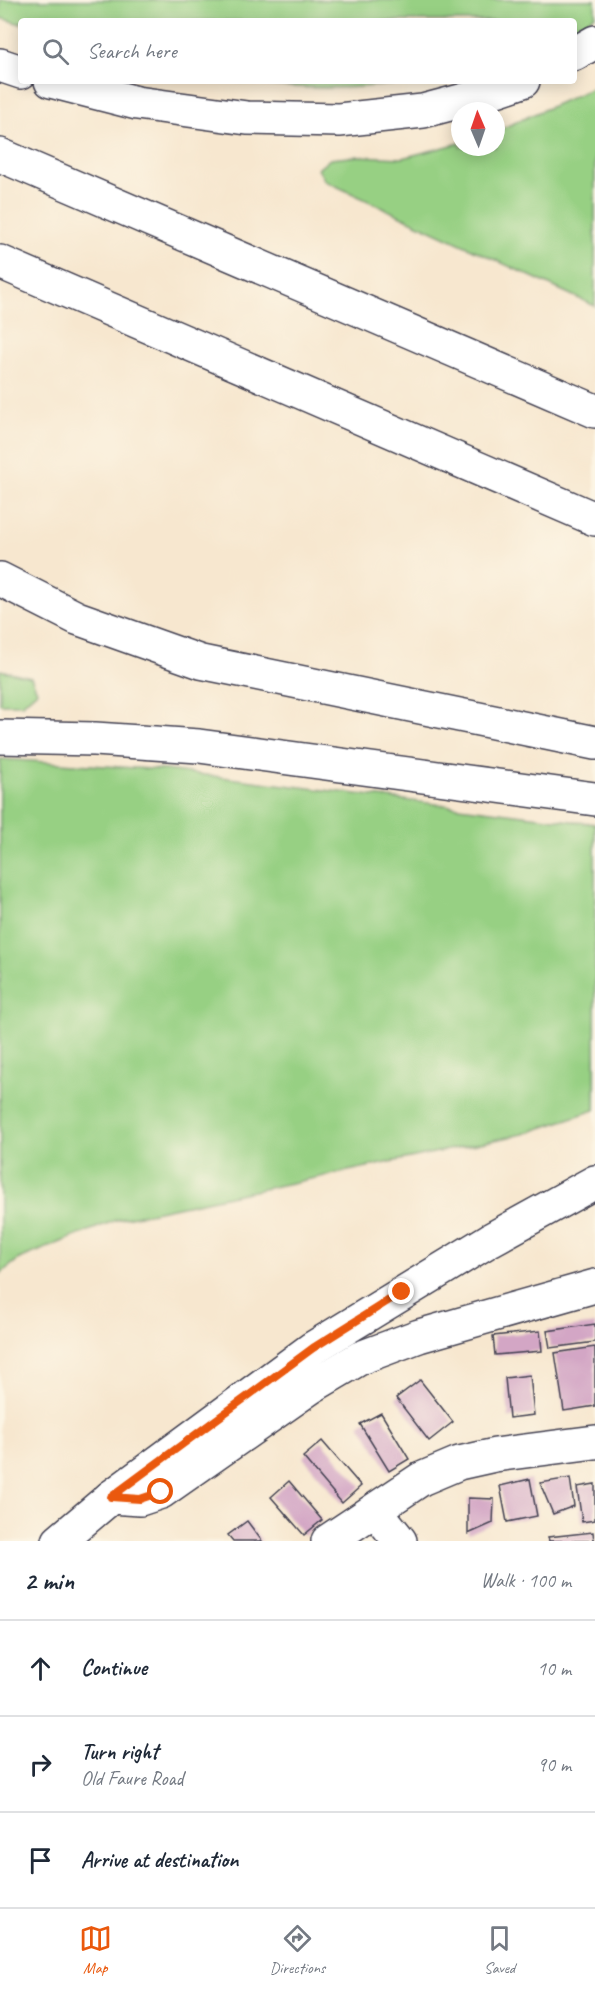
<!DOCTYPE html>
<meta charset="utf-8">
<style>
body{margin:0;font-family:Caveat,sans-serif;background:#f2f2f3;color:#1f2937}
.compass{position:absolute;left:451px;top:102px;width:54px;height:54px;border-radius:50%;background:#fff;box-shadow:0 3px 15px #0003;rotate:358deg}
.stop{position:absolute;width:18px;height:18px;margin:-14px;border:4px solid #ea580c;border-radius:50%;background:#fff}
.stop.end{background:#ea580c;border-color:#fff;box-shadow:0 2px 6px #0008}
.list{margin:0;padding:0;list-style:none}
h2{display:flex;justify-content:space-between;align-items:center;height:78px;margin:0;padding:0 24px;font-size:26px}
h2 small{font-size:20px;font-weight:400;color:#747a83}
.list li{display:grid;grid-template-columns:39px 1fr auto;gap:18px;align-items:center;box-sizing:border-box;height:96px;padding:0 24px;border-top:2px solid #e0e1e3}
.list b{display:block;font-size:22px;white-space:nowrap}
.list p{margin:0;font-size:20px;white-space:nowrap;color:#747a83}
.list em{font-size:20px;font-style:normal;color:#747a83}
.icon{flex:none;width:33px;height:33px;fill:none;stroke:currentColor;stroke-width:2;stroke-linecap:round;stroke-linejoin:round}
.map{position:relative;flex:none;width:595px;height:1541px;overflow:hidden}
.search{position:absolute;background:#fff;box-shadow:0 3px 15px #0003;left:18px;right:18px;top:18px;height:66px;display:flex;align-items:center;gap:15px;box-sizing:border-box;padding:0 21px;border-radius:6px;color:#747a83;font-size:22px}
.sheet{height:366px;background:#fff}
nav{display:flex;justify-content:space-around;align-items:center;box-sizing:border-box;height:84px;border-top:2px solid #e0e1e3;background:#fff;font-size:16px;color:#747a83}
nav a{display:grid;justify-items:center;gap:3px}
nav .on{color:#ea580c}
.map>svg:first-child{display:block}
.green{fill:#97d083;stroke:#5c795f;stroke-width:1.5}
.building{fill:#d3a6c5}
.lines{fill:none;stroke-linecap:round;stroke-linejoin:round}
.minor-casing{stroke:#424051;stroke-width:36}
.major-casing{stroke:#424051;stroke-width:36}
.highway-casing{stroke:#424051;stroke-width:36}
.minor{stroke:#fff;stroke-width:33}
.major{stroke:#fff;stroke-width:33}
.highway{stroke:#fff;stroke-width:33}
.route{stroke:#ea580c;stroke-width:8}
</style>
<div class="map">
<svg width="595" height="1541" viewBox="0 0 595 1541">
<rect width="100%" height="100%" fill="#fcf5e5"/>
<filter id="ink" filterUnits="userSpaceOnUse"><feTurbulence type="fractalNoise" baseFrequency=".0167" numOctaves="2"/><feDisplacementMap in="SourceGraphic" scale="12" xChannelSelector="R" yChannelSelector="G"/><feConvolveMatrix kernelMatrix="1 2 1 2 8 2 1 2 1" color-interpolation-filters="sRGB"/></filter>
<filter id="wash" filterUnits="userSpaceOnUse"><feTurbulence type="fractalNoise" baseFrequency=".008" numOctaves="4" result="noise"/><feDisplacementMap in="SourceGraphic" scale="24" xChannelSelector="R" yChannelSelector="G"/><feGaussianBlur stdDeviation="1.35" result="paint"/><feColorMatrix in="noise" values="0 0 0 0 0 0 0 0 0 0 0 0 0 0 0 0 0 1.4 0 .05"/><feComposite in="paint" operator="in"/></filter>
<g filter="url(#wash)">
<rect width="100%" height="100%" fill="#f7e7cf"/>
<path class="green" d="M0 0H595V15L574 29V21H21V24L0 18Z
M233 81H422C360 90 295 90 233 81Z
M595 87V306L325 181 318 169 330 159 359 156 402 158 460 143V147H496V131Z
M0 670 31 677 37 691 22 704H0Z
M0 759 165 770 595 824V1110L523 1134 116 1220 19 1259 0 1274Z"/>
<g id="blocks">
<path class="building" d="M595 1324V1342L550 1348 547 1331Z
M540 1331 542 1351 495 1355 493 1336Z
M595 1347V1406L564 1411 555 1353Z
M530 1375 534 1415 509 1418 505 1378Z
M420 1380 453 1422 429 1441 396 1398Z
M381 1413 409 1459 389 1471 360 1424Z
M322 1441 361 1486 342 1503 303 1457Z
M570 1478 574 1506 553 1514 540 1483Z
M530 1479 537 1516 507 1522 500 1486Z
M289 1481 322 1520 304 1535 271 1497Z
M595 1484V1520L582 1522 577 1487Z
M468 1498 494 1499 493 1523 468 1534Z
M247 1521 262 1541H233L228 1535Z
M593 1532 594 1541H549L548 1537Z"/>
</g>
</g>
<g filter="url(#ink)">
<use href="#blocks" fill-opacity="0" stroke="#424051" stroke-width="1.5"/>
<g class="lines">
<defs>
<path id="minor" d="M111 1497 140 1499 161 1492 311 1387 360 1358 419 1336 595 1286
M376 1511 400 1541
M328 1541 421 1479 459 1463 495 1455 595 1442"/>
<path id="major" d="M59 1541 111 1497 313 1348 490 1240 595 1182"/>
<path id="highway" d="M574 54 595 42
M0 65 21 72
M51 81 137 103 247 118 339 120 423 111 476 97 523 81
M0 155 595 411
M0 262 595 519
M0 579 77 618 201 662 595 743
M0 737 95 739 199 746 595 799"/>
</defs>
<use href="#minor" class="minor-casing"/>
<use href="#major" class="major-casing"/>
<use href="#highway" class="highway-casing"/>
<use href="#minor" class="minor"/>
<use href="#major" class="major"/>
<use href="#highway" class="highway"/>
</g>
</g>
<g class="lines" filter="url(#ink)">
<path class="route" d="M161 1492 140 1499 111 1497 313 1348 402 1292"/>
</g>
</svg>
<svg class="compass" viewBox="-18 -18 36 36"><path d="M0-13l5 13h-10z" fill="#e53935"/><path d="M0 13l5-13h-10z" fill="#747a83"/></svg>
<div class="stop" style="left:161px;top:1492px"></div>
<div class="stop end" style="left:402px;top:1292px"></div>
<div class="search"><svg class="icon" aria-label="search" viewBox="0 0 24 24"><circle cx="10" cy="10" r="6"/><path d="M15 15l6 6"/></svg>Search here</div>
</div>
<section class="sheet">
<h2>2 min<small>Walk · 100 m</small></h2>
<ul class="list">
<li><svg class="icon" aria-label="ahead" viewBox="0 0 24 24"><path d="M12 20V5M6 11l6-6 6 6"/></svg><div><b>Continue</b></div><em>10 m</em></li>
<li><svg class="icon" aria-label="right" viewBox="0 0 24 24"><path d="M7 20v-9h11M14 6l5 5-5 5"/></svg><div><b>Turn right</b><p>Old Faure Road</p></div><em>90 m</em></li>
<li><svg class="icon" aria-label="arrive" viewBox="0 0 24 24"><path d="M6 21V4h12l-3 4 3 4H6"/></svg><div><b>Arrive at destination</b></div></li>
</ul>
</section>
<nav>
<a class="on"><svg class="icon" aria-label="map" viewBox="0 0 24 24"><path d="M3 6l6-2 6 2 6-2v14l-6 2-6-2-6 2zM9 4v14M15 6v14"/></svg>Map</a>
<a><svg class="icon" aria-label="directions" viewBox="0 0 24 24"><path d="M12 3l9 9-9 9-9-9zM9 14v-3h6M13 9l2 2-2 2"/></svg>Directions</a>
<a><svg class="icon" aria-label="saved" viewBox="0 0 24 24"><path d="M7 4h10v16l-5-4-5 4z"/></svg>Saved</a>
</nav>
